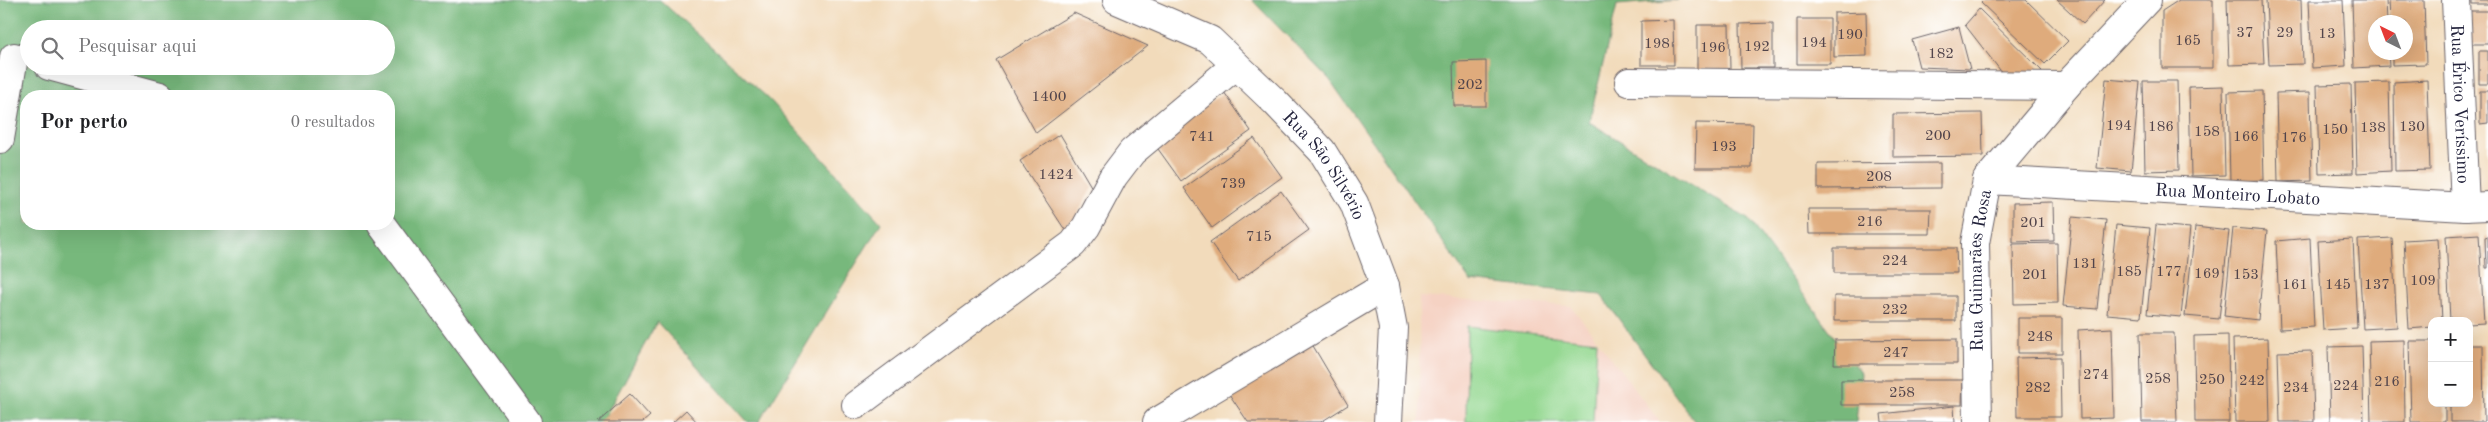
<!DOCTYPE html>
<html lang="pt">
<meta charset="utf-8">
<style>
body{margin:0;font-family:"Old Standard TT",serif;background:#f6f6f6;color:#202124}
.controls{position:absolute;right:15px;bottom:15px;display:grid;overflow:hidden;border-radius:10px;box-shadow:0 5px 20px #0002}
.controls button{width:45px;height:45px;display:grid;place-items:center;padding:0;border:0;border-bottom:1px solid #e0e0e0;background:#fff;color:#202124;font:25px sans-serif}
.compass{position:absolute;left:2368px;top:15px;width:45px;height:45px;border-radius:50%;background:#fff;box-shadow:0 5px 20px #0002;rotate:318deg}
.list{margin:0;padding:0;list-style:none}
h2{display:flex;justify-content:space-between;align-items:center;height:65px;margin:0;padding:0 20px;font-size:21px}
h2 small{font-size:16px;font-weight:400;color:#757577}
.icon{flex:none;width:28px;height:28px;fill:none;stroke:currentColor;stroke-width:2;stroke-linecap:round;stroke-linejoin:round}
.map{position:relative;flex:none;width:2488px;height:422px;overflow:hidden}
.search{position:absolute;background:#fff;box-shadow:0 5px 20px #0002;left:20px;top:20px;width:375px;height:55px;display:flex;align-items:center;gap:12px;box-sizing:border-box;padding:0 18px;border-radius:28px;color:#757577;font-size:19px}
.panel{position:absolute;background:#fff;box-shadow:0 5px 20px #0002;left:20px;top:90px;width:375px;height:140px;border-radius:20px}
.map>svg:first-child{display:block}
.built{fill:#f5d2c3}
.green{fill:#94d891;stroke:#5b7d66}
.forest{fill:#77b87b;stroke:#4c6d5b;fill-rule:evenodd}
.building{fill:#dfab7b}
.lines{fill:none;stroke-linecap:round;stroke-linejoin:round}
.minor-casing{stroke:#6b6368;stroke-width:30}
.minor{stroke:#fff;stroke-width:28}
.labels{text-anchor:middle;stroke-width:5;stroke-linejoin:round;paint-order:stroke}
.number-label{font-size:15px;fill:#51444b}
.street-label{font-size:18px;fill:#22223b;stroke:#fff}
</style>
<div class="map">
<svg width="2488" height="422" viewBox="0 0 2488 422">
<rect width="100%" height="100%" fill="#fff"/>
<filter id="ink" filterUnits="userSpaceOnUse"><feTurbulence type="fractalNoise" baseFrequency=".02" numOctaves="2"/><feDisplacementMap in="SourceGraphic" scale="10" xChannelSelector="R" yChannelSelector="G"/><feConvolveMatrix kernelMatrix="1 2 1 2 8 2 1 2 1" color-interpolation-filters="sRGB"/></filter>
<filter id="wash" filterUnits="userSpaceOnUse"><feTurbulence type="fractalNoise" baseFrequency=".0096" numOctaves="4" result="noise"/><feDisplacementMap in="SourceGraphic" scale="20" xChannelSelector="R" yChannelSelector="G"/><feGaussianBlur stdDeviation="1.12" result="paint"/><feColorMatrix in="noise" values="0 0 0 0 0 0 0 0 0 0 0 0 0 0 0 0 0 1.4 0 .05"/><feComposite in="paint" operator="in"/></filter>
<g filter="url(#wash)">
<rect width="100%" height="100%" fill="#f2dbbb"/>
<path class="built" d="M1419 297 1571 306 1660 422H1420Z"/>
<path class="green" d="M1467 326 1597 341 1593 422H1466Z"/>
<path class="forest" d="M0 0H660L770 100 881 223 759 422H748L657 322 602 422H0ZM29 29H386V66H29ZM26 96H389V224H26Z
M1252 0H1677L1617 5 1589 122 1748 219 1861 373 1856 422H1695L1601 295 1470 281 1330 80Z"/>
<g id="blocks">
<path class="building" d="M1984 0H2026L2068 41 2045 64 1981 3Z
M2057 0H2105L2083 24Z
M2179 0H2213V68H2162V11Z
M2227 0H2261L2264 64 2229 65Z
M2266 0H2301L2303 64 2269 65Z
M2309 0H2343L2346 66 2312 68Z
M2352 0H2386L2387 22H2376V52H2388L2389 66 2354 68Z
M2389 0H2424L2426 64 2392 65V52H2406V22H2390Z
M2472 0H2488V4H2472Z
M1979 9 2042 71 2007 79 1965 25Z
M2469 11H2488V44H2469Z
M1866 12 1867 56 1834 57V13Z
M1074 13 1148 46 1036 133 996 60Z
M1797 19H1830V64H1797Z
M1673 20 1674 65H1641V21Z
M1773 23V68H1741L1740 24Z
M1697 25H1729L1730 69 1697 70Z
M1959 27 1970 69 1919 67 1912 40Z
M2479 51H2488V84H2479Z
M1486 61V106H1454L1453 62Z
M2106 79 2140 82 2131 171 2097 168Z
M2427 80 2430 170 2395 171 2394 82Z
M2143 81H2177L2179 170 2145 171Z
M2389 82 2391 171 2357 173 2355 83Z
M2351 84 2353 173 2319 174 2317 85Z
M2223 86 2225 175 2191 176 2189 87Z
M2262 91 2264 180 2230 181 2228 92Z
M2480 91H2488V123L2480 124Z
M1224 92 1251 131 1181 181 1153 142Z
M2310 92 2312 181 2278 182 2276 93Z
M1982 113 1983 156 1893 157V114Z
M1696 123 1753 124 1752 168H1695Z
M1060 134 1092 188 1067 233 1020 161Z
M1254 138 1282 177 1212 228 1184 188Z
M1940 163V188L1818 189V164Z
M1281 191 1309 230 1238 281 1210 242Z
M2053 202 2054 241 2013 242V203Z
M1808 209H1931L1930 234H1809Z
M2072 217 2106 220 2097 309 2063 306Z
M2116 225 2150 228 2141 317 2107 314Z
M2156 225 2190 228 2181 317 2147 314Z
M2195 227 2229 231 2219 319 2185 316Z
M2233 228 2267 231 2258 320 2224 316Z
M2479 234 2484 323 2469 324V321H2450L2446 236Z
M2488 236V268H2486L2485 237Z
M2310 238 2314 327 2280 329 2276 241Z
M2392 238 2397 327 2363 329 2358 240Z
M2438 238 2442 321H2432V327L2409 329 2404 240Z
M2353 239 2357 328 2323 330 2318 241Z
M2057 243 2058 303 2014 304 2013 244Z
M1834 248H1956L1957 273H1834Z
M1834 296H1956V321H1834Z
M2018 318H2062V353H2018Z
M2112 328 2114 418 2080 419 2078 330Z
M2140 333H2174L2177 422H2142Z
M2228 335 2229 422H2195L2194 336Z
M2268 338 2270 422H2235L2233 339Z
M1309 339 1348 405 1321 422H1248L1227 391Z
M1957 339V364H1834L1835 340Z
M2404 340 2405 422H2371L2369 341Z
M2409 341H2432V403H2445V422H2411Z
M2469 345H2483L2484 422H2450V403H2469Z
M2362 346 2364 422H2330L2328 347Z
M2312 351 2314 422H2280L2278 352Z
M2060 357 2061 417H2017L2016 358Z
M1841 380H1963L1962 405H1841Z
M630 394 650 416 643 422H598Z
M1954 406 1955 422H1882L1881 414Z
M686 410 697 422H673Z"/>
</g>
</g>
<g filter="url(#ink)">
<use href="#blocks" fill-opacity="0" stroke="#6b6368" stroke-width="1"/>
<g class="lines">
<defs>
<g id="minor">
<path id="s1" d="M1117 0 1210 40 1275 102 1322 151 1354 203 1385 286 1393 328 1388 422"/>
<path id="s2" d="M2456 0 2465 207"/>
<path d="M49 66 160 96"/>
<path d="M1629 82 2066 86"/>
<path d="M0 139 14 57"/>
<path id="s3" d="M1987 180 2465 207 2488 206"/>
<path d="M381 224 527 422"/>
<path d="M856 405 1073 244 1086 227 1113 177 1132 152 1236 65"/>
<path d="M1157 422 1385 286"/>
<path id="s4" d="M1978 422 1975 243 1987 180 2066 86 2147 0"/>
</g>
</defs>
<use href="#minor" class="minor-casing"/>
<use href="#minor" class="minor"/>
</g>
</g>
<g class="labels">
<g class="number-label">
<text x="2245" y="37">37</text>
<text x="2285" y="37">29</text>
<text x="2327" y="38">13</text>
<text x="1850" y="39">190</text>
<text x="2188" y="45">165</text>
<text x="1814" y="47">194</text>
<text x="1657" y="48">198</text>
<text x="1757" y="51">192</text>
<text x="1713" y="52">196</text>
<text x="1941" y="58">182</text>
<text x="1470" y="89">202</text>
<text x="1049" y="101">1400</text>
<text x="2119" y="130">194</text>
<text x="2161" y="131">186</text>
<text x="2412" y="131">130</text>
<text x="2373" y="132">138</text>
<text x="2335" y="134">150</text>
<text x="2207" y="136">158</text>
<text x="1938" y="140">200</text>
<text x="1202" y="141">741</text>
<text x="2246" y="141">166</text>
<text x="2294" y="142">176</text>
<text x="1724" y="151">193</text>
<text x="1056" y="179">1424</text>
<text x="1879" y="181">208</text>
<text x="1233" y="188">739</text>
<text x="1870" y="226">216</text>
<text x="2033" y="227">201</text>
<text x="1259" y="241">715</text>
<text x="1895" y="265">224</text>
<text x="2085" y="268">131</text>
<text x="2129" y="276">185</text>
<text x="2169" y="276">177</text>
<text x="2207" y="278">169</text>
<text x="2035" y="279">201</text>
<text x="2246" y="279">153</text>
<text x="2423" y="285">109</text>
<text x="2295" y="289">161</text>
<text x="2338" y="289">145</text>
<text x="2377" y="289">137</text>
<text x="1895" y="314">232</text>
<text x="2040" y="341">248</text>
<text x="1896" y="357">247</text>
<text x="2096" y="379">274</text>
<text x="2158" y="383">258</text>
<text x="2212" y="384">250</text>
<text x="2252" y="385">242</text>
<text x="2387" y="386">216</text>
<text x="2346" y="390">224</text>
<text x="2038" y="392">282</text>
<text x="2296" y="392">234</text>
<text x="1902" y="397">258</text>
</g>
<g class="street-label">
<text dy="6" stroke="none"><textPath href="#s2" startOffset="104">Rua Érico Veríssimo</textPath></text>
<text dy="6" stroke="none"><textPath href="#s1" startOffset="272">Rua São Silvério</textPath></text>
<text dy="6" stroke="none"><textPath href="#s3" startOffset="251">Rua Monteiro Lobato</textPath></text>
<text dy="6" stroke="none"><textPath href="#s4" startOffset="152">Rua Guimarães Rosa</textPath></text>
</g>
</g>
</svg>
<div class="controls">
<button>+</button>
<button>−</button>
</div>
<svg class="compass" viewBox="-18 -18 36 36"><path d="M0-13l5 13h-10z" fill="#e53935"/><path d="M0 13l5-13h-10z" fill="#757577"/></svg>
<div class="search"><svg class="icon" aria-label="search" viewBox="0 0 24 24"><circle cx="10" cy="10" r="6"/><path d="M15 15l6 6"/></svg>Pesquisar aqui</div>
<section class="panel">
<h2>Por perto<small>0 resultados</small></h2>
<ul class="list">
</ul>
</section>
</div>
